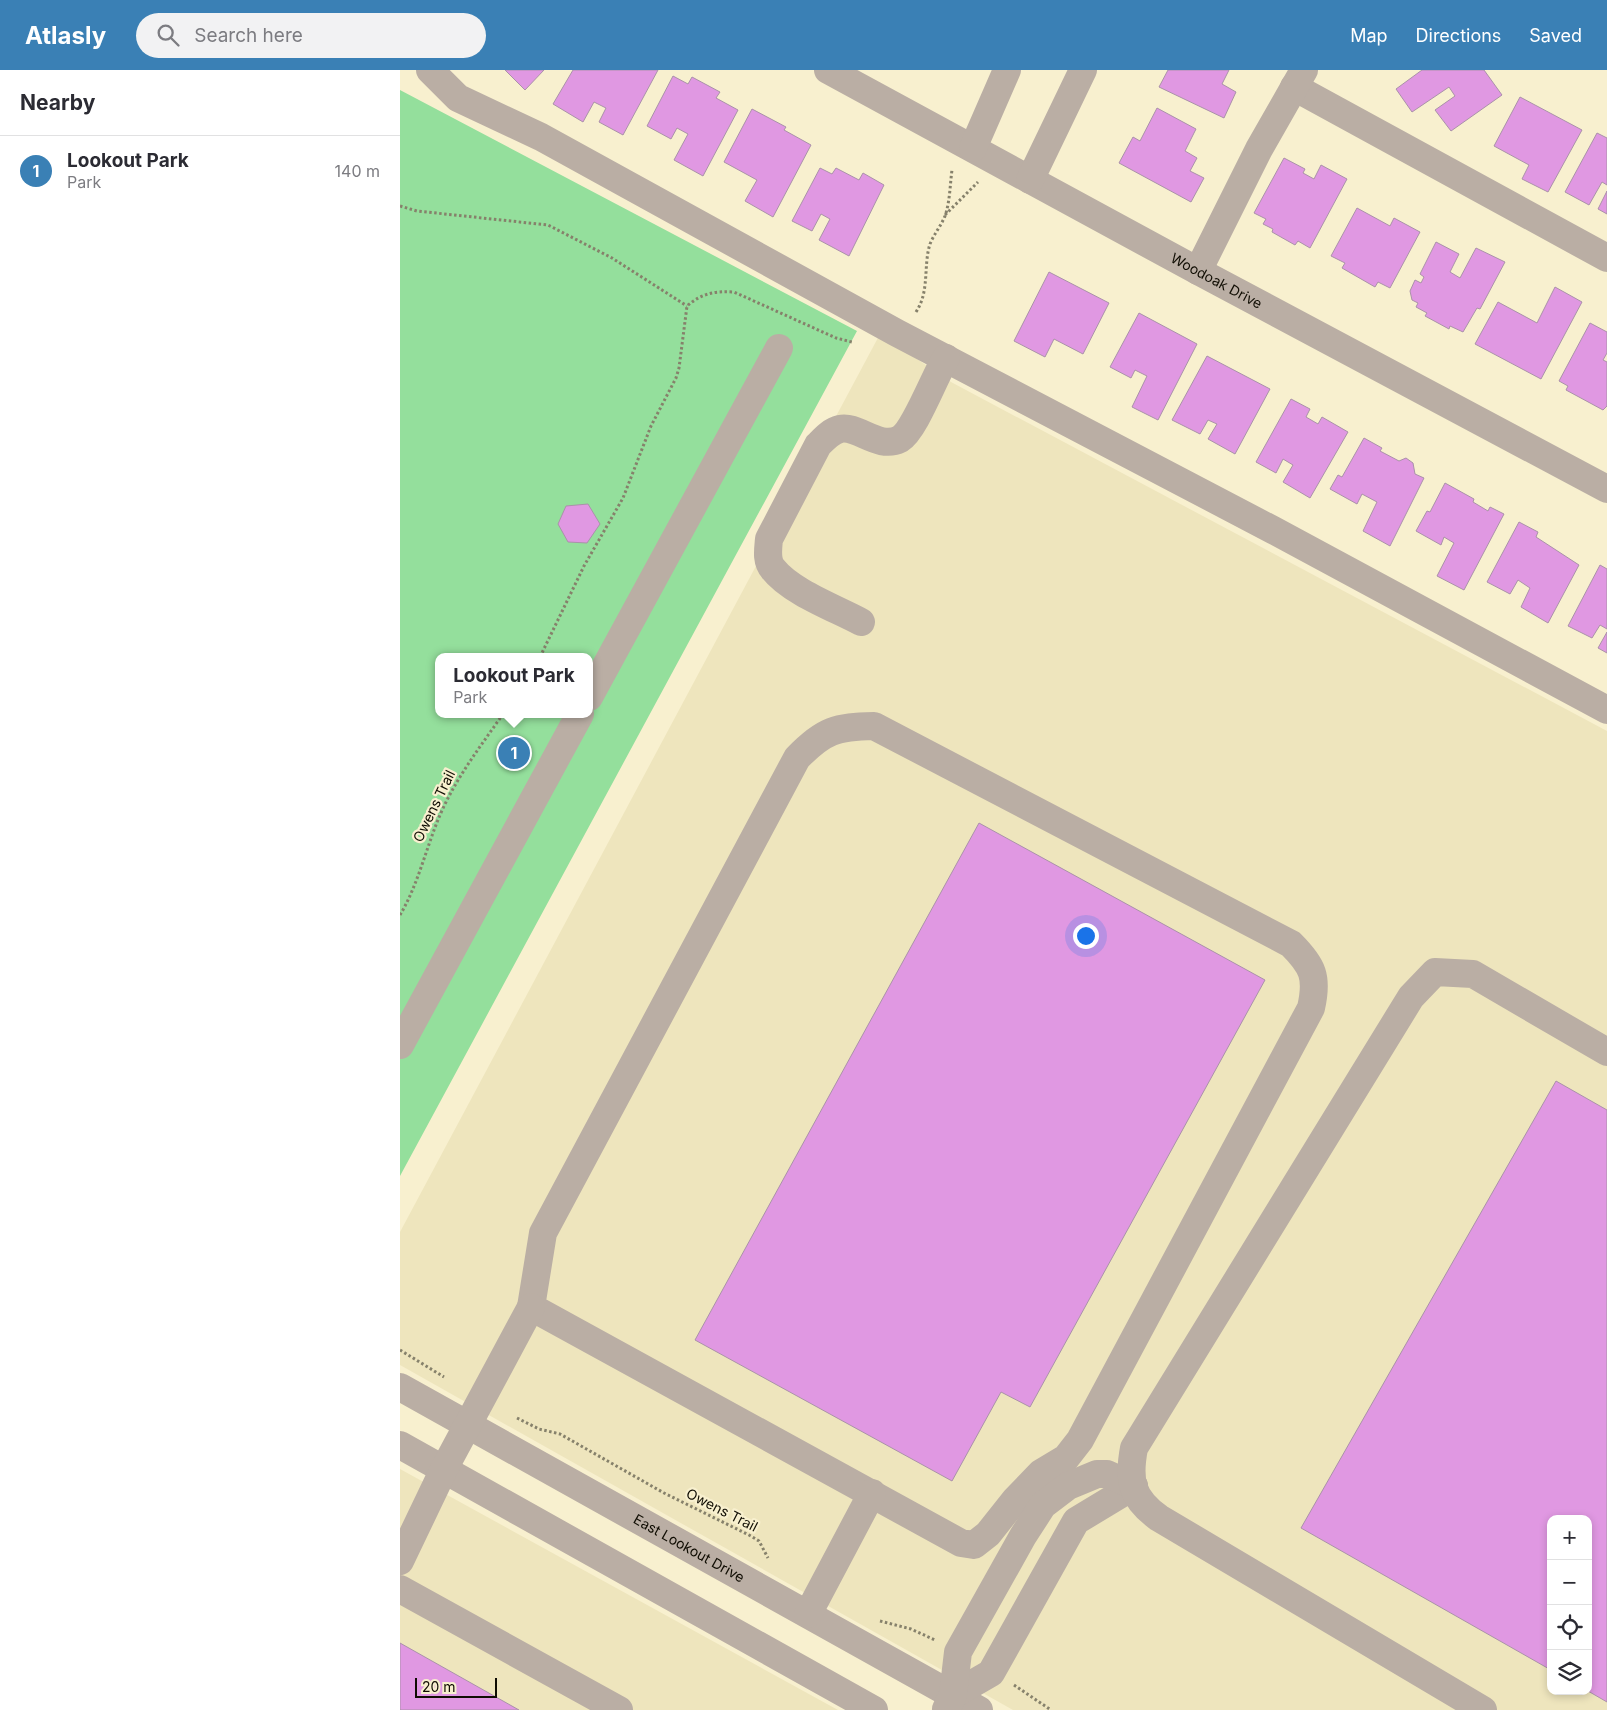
<!DOCTYPE html>
<meta charset="utf-8">
<style>
body{margin:0;font-family:Inter,sans-serif;background:#f2f2f3;color:#2b2b33}
.controls{position:absolute;right:15px;bottom:15px;display:grid;overflow:hidden;border-radius:10px;box-shadow:0 2px 8px #0003}
.controls button{width:45px;height:45px;display:grid;place-items:center;padding:0;border:0;border-bottom:1px solid #e1e1e2;background:#fff;color:#2b2b33;font:25px sans-serif}
.scale{position:absolute;left:15px;bottom:12px;width:82px;box-sizing:border-box;padding-left:5px;border:2px solid #100d03;border-top:0;font-size:14px;line-height:18px;white-space:nowrap;color:#100d03;-webkit-text-stroke:4px #f8f0cf;paint-order:stroke}
.you{position:absolute;left:685px;top:865px;width:18px;height:18px;margin:-12px;border:4px solid #fff;border-radius:50%;background:#1a73e8;box-shadow:0 0 0 8px #1a73e833}
.badge{display:grid;place-items:center;width:32px;height:32px;border-radius:50%;background:#3a80b5;color:#fff;font-size:16px;font-weight:700}
.pin{position:absolute;translate:-50% -50%;border:2px solid #fff;box-shadow:0 1px 5px #0006}
.popup{position:absolute;left:35px;top:583px;width:158px;height:65px;box-sizing:border-box;display:grid;place-content:center;border-radius:10px;background:#fff;filter:drop-shadow(0 1px 4px #0005);font-size:16px;white-space:nowrap;color:#7c7c81}
.popup b{font-size:19px;color:#2b2b33}
.popup::after{content:'';position:absolute;left:50%;top:100%;margin-left:-10px;border:10px solid transparent;border-top-color:#fff}
.list{margin:0;padding:0;list-style:none}
h2{display:flex;justify-content:space-between;align-items:center;height:65px;margin:0;padding:0 20px;font-size:21px}
h2 small{font-size:16px;font-weight:400;color:#7c7c81}
.list li{display:grid;grid-template-columns:32px 1fr auto;gap:15px;align-items:center;box-sizing:border-box;height:70px;padding:0 20px;border-top:1px solid #e1e1e2}
.list b{display:block;font-size:19px;white-space:nowrap}
.list p{margin:0;font-size:16px;white-space:nowrap;color:#7c7c81}
.list em{font-size:16px;font-style:normal;color:#7c7c81}
.icon{flex:none;width:28px;height:28px;fill:none;stroke:currentColor;stroke-width:2;stroke-linecap:round;stroke-linejoin:round}
.map{position:relative;flex:none;width:1207px;height:1640px;overflow:hidden}
header{display:flex;align-items:center;gap:30px;box-sizing:border-box;height:70px;padding:0 25px;background:#3a80b5;color:#fff}
header strong{font-size:24px}
nav{display:flex;gap:28px;margin-inline-start:auto;font-size:18px}
.search{width:350px;height:45px;background:#f2f2f3;display:flex;align-items:center;gap:12px;box-sizing:border-box;padding:0 18px;border-radius:28px;color:#7c7c81;font-size:19px}
main{display:flex}
aside{flex:1;background:#fff}
.map>svg:first-child{display:block}
.built{fill:#eee5bd;fill-rule:evenodd}
.green{fill:#94df9c;fill-rule:evenodd}
.building{fill:#e098e2;stroke:#aa92a9}
.lines{fill:none;stroke-linecap:round;stroke-linejoin:round}
.path{stroke:#86816b;stroke-width:3;stroke-dasharray:2.5 2.5;stroke-linecap:butt}
.minor{stroke:#baaea4;stroke-width:28}
.labels{text-anchor:middle;stroke-width:4.5;stroke-linejoin:round;paint-order:stroke}
.street-label{font-size:14px;fill:#100d03;stroke:#f8f0cf}
</style>
<header>
<strong>Atlasly</strong>
<div class="search"><svg class="icon" aria-label="search" viewBox="0 0 24 24"><circle cx="10" cy="10" r="6"/><path d="M15 15l6 6"/></svg>Search here</div>
<nav><a>Map</a><a>Directions</a><a>Saved</a></nav>
</header>
<main>
<aside>
<h2>Nearby<small></small></h2>
<ul class="list">
<li><span class="badge">1</span><div><b>Lookout Park</b><p>Park</p></div><em>140 m</em></li>
</ul>
</aside>
<div class="map">
<svg width="1207" height="1640" viewBox="0 0 1207 1640">
<rect width="100%" height="100%" fill="#f8f0cf"/>
<path class="built" d="M480 264 551 312 1207 661V1640H613L0 1295V1162ZM1151 1449H1188V1621H1151Z
M0 1399 438 1640H0Z"/>
<path class="green" d="M0 20 457 261 0 1106ZM39 587H189V644H39Z"/>
<path class="building" d="M105 0H144L125 20Z
M173 0H258L223 65 199 52 206 38 194 32 183 52 153 34Z
M768 0H829L822 14 836 22 824 48 759 17Z
M1022 0H1084L1102 25 1051 61 1035 40 1055 26 1049 17 1012 42 996 19Z
M273 6 288 14 292 7 320 22 316 28 338 40 303 106 274 90 288 64 277 58 271 69 247 56Z
M1120 27 1182 60 1148 122 1122 109 1129 95 1094 76Z
M757 38 796 59 785 81 797 88 790 101 804 108 791 132 719 93 733 67 740 71Z
M352 39 386 57 384 60 411 75 373 147 345 131 357 110 324 92Z
M1197 63 1207 68V115L1202 112 1189 135 1165 122Z
M884 88 905 99 903 103 914 109 921 95 947 109 910 178 898 171 895 175 872 162 873 159 863 154 866 149 854 143Z
M420 98 432 104 436 98 459 110 463 103 484 115 449 186 419 170 430 149 421 144 412 161 392 151Z
M1207 121V144L1198 139Z
M957 138 990 156 994 148 1020 162 990 218 978 212 975 217 942 198 945 193 931 186Z
M1036 172 1059 184 1050 202 1060 208 1076 178 1105 192 1080 239 1077 238 1063 262 1050 256 1049 259 1025 246 1027 243 1016 237 1018 233 1012 230 1010 221 1015 210 1021 213 1024 207 1020 204Z
M649 202 709 233 683 284 654 269 645 287 614 271Z
M1155 217 1182 232 1141 309 1075 274 1098 232 1137 253Z
M739 243 797 274 758 350 732 337 747 306 735 300 731 308 710 297Z
M1190 253 1207 262V283L1203 290 1207 292V336L1203 340 1166 320 1168 316 1159 311Z
M807 286 870 319 835 384 808 369 817 354 808 350 800 364 772 350Z
M891 329 910 339 906 347 918 354 922 347 948 362 910 428 883 412 893 395 883 389 876 403 856 392Z
M964 368 982 378 980 381 999 391 1006 388 1013 393 1015 404 1024 408 990 476 963 461 977 432 962 424 957 434 930 419 938 405 942 407Z
M1045 413 1074 429 1073 432 1088 441 1090 437 1104 444 1064 520 1037 506 1054 473 1044 467 1041 475 1016 461 1027 441 1030 442Z
M188 434 200 454 187 473 168 472 158 454 166 436Z
M1119 452 1138 462 1136 467 1179 495 1148 553 1121 537 1130 518 1118 510 1110 524 1087 512Z
M1200 495 1207 499V559L1200 555 1192 568 1168 556Z
M1207 562V583L1198 578Z
M579 753 865 910 630 1337 601 1322 552 1411 295 1270Z
M1156 1011 1207 1040V1632L1188 1621V1449H1151V1600L901 1458Z
M0 1573 119 1640H0Z"/>
<g class="lines">
<path class="path" d="M0 136 17 141 148 155 212 188 287 236
M545 145 578 112
M516 242C530 221 523 196 530 174 534 164 541 156 545 146 550 132 550 114 552 100
M140 587 184 496 223 428 251 356 276 308 279 298 287 236C302 223 315 221 334 222L436 268 452 272
M0 845C18 815 26 778 40 745 56 708 80 677 103 644
M0 1280 44 1307
M117 1348 139 1359 160 1364 264 1423 349 1465 359 1471 368 1488
M480 1551 511 1559 535 1570
M614 1615 651 1640"/>
<g class="minor">
<path d="M30 0 58 28 141 67 497 263 873 460 1207 640"/>
<path id="s1" d="M428 0 798 201 1207 419"/>
<path d="M894 17 1207 188"/>
<path d="M573 78 607 0"/>
<path d="M630 110 683 0"/>
<path d="M798 201 859 79 904 0"/>
<path d="M461 552C435 538 391 522 373 499 366 491 368 480 369 469L418 375C424 369 431 361 440 359 458 355 478 380 500 369 515 360 535 305 546 288"/>
<path d="M189 627 379 278"/>
<path d="M474 656 891 874C913 896 918 907 911 938L680 1370 666 1388 641 1403 615 1430 588 1464 574 1475 561 1473 131 1237 143 1163 397 688C424 660 436 657 474 656Z"/>
<path d="M0 975 180 644"/>
<path id="s2" d="M0 1317 579 1640"/>
<path d="M0 1375 474 1640"/>
<path d="M0 1491 44 1399 131 1237"/>
<path d="M0 1519 219 1640"/>
<path d="M408 1544 472 1423"/>
<path d="M553 1625 591 1603 676 1451 734 1416"/>
<path d="M546 1639 553 1625 558 1582 623 1466 643 1435 668 1416 697 1404H707L734 1416"/>
<path d="M1083 1640 759 1448C731 1428 728 1410 734 1378L1011 927 1035 902 1073 904 1207 982"/>
</g>
</g>
<g class="labels">
<g class="street-label">
<text dy="5" stroke="none"><textPath href="#s1" startOffset="442">Woodoak Drive</textPath></text>
<text transform="translate(34 736) rotate(-64)" y="5">Owens Trail</text>
<text transform="translate(322 1440) rotate(27)" y="5">Owens Trail</text>
<text dy="5" stroke="none"><textPath href="#s2" startOffset="331">East Lookout Drive</textPath></text>
</g>
</g>
</svg>
<div class="controls">
<button>+</button>
<button>−</button>
<button><svg class="icon" aria-label="locate" viewBox="0 0 24 24"><circle cx="12" cy="12" r="6"/><path d="M12 2v4M12 18v4M2 12h4M18 12h4"/></svg></button>
<button><svg class="icon" aria-label="layers" viewBox="0 0 24 24"><path d="M12 4l9 5-9 5-9-5zM3 14l9 5 9-5"/></svg></button>
</div>
<div class="scale">20 m</div>
<div class="you"></div>
<div class="pin badge" style="left:114px;top:683px">1</div>
<div class="popup"><b>Lookout Park</b>Park</div>
</div>
</main>
